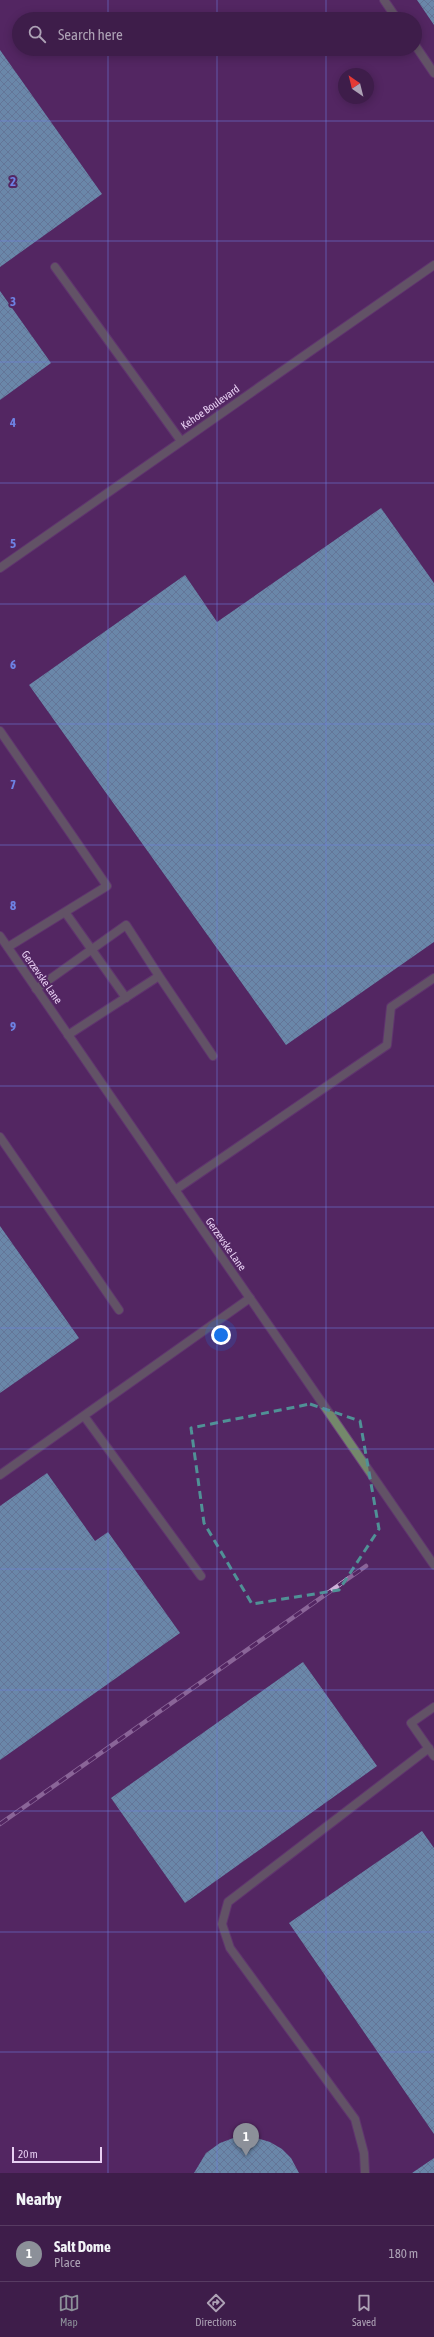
<!DOCTYPE html>
<style>
body{margin:0;font-family:"Asap Condensed",sans-serif;background:#492a54;color:#f1f3f6}
.compass{position:absolute;left:338px;top:68px;width:36px;height:36px;border-radius:50%;background:#3e1d4a;box-shadow:0 2px 10px #0003;rotate:325deg}
.scale{position:absolute;left:12px;bottom:10px;width:90px;box-sizing:border-box;padding-left:4px;border:2px solid #e8d0f3;border-top:0;font-size:11px;line-height:14px;white-space:nowrap;color:#e8d0f3;-webkit-text-stroke:3px #532763;paint-order:stroke}
.you{position:absolute;left:221px;top:1335px;width:14px;height:14px;margin:-10px;border:3px solid #fff;border-radius:50%;background:#1a73e8;box-shadow:0 0 0 6px #1a73e833}
.badge{display:grid;place-items:center;width:26px;height:26px;border-radius:50%;background:#8c9099;color:#fff;font-size:13px;font-weight:700}
.pin{position:absolute;translate:-50% -33px;filter:drop-shadow(0 1px 2px #0008)}
.pin::after{content:'';position:absolute;top:21px;width:14px;height:12px;background:inherit;clip-path:polygon(0 0,100% 0,50% 100%)}
.list{margin:0;padding:0;list-style:none}
h2{display:flex;justify-content:space-between;align-items:center;height:52px;margin:0;padding:0 16px;font-size:17px}
h2 small{font-size:13px;font-weight:400;color:#ada2b5}
.list li{display:grid;grid-template-columns:26px 1fr auto;gap:12px;align-items:center;box-sizing:border-box;height:56px;padding:0 16px;border-top:1px solid #573b62}
.list b{display:block;font-size:15px;white-space:nowrap}
.list p{margin:0;font-size:13px;white-space:nowrap;color:#ada2b5}
.list em{font-size:13px;font-style:normal;color:#ada2b5}
.icon{flex:none;width:22px;height:22px;fill:none;stroke:currentColor;stroke-width:2;stroke-linecap:round;stroke-linejoin:round}
.map{position:relative;flex:none;width:434px;height:2173px;overflow:hidden}
.search{position:absolute;background:#3e1d4a;box-shadow:0 2px 10px #0003;left:12px;right:12px;top:12px;height:44px;display:flex;align-items:center;gap:10px;box-sizing:border-box;padding:0 14px;border-radius:22px;color:#ada2b5;font-size:15px}
.sheet{height:108px;background:#3e1d4a}
nav{display:flex;justify-content:space-around;align-items:center;box-sizing:border-box;height:56px;border-top:1px solid #573b62;background:#3e1d4a;font-size:11px;color:#ada2b5}
nav a{display:grid;justify-items:center;gap:2px}
nav .on{color:#8c9099}
.map>svg:first-child{display:block}
.building{fill:url(#building-cross-hatch)}
.lines{fill:none;stroke-linecap:round;stroke-linejoin:round}
.lane-casing{stroke:#6e457d;stroke-width:10}
.street-casing{stroke:#6e457d;stroke-width:10}
.lane{stroke:#74886b;stroke-width:8}
.street{stroke:#74886b;stroke-width:8}
.rail-casing{stroke:#cdb1d9;stroke-width:4.5}
.rail{stroke:#532763;stroke-width:3;stroke-dasharray:9;stroke-linecap:butt}
.marked{fill:none;stroke:#509196;stroke-width:3;stroke-dasharray:8 5;stroke-linejoin:round}
.grid{fill:none;stroke:#6e82e3;stroke-width:1;stroke-opacity:0.55}
.labels{text-anchor:middle;stroke-width:4;stroke-linejoin:round;paint-order:stroke}
.street-label{font-size:11px;fill:#e8d0f3;stroke:#532763}
.grid-label{font-size:13px;text-anchor:middle;font-weight:bold;fill:#6e82e3;stroke:#532763;stroke-width:4;stroke-linejoin:round;paint-order:stroke}
</style>
<div class="map">
<svg width="434" height="2173" viewBox="0 0 434 2173">
<defs>
<pattern id="building-cross-hatch" width="8" height="8" patternUnits="userSpaceOnUse"><rect width="8" height="8" fill="#85fdfe"/><path d="M0 0l8 8M0 8l8-8" fill="none" stroke="#78d7da"/></pattern>
</defs>
<rect width="100%" height="100%" fill="#532763"/>
<path class="building" d="M417 0H434V25Z
M0 50 102 194 0 267Z
M0 291 51 363 0 400Z
M381 508 434 583V942L286 1045 29 685 185 575 217 622Z
M0 1226 79 1338 0 1393Z
M47 1473 95 1541 108 1532 180 1633 0 1760V1506Z
M303 1662 377 1766 185 1903 111 1798Z
M422 1831 434 1848V2134L289 1923Z
M236 2137H253L270 2142 282 2149 291 2158 299 2173H194L206 2153 220 2143Z
M434 2158V2173H412Z"/>
<g class="lines">
<defs>
<path id="lane" d="M384 0 397 19
M415 45 434 73
M55 267 181 441
M0 731 107 886 8 947
M65 912 126 998
M36 989 126 925 159 976
M68 1035 159 976 213 1056
M0 1137 119 1310
M175 1190 387 1045 391 1007 434 978
M84 1416 201 1576
M0 1475 250 1298
M434 1707 411 1723 434 1756
M365 2173 364 2153 355 2119 230 1948 222 1924 228 1902 429 1748"/>
<path id="street" d="M0 568 434 265
M0 936 434 1565"/>
</defs>
<use href="#lane" class="lane-casing"/>
<use href="#street" class="street-casing"/>
<use href="#lane" class="lane"/>
<use href="#street" class="street"/>
<defs>
<path id="rail" d="M0 1824 366 1566"/>
</defs>
<use href="#rail" class="rail-casing"/>
<use href="#rail" class="rail"/>
</g>
<path d="M0 0H434V2173H0ZM310 1404 360 1421 379 1529 339 1590 252 1604 204 1523 191 1428Z" fill="#532763" fill-opacity=".55" fill-rule="evenodd"/>
<path class="marked" d="M310 1404 360 1421 379 1529 339 1590 252 1604 204 1523 191 1428Z"/>
<path class="grid" d="M108 0V19M217 0V19M326 0V19M108 49V2173M217 49V2173M326 49V2173M0 121H434M0 241H434M0 362H434M0 483H434M0 604H434M0 724H434M0 845H434M0 966H434M0 1086H434M0 1207H434M0 1328H434M0 1449H434M0 1569H434M0 1690H434M0 1811H434M0 1932H434M0 2052H434"/>
<g class="labels">
<g class="street-label">
<text transform="translate(210 407) rotate(-35)" y="4">Kehoe Boulevard</text>
<text transform="translate(42 977) rotate(55)" y="4">Gerzevske Lane</text>
<text transform="translate(226 1244) rotate(55)" y="4">Gerzevske Lane</text>
</g>
</g>
<g class="grid-label">
<text x="13" y="186">2</text>
<text x="13" y="306">3</text>
<text x="13" y="427">4</text>
<text x="13" y="548">5</text>
<text x="13" y="669">6</text>
<text x="13" y="789">7</text>
<text x="13" y="910">8</text>
<text x="13" y="1031">9</text>
</g>
</svg>
<svg class="compass" viewBox="-18 -18 36 36"><path d="M0-13l5 13h-10z" fill="#e53935"/><path d="M0 13l5-13h-10z" fill="#ada2b5"/></svg>
<div class="scale">20 m</div>
<div class="you"></div>
<div class="pin badge" style="left:246px;top:2156px">1</div>
<div class="search"><svg class="icon" aria-label="search" viewBox="0 0 24 24"><circle cx="10" cy="10" r="6"/><path d="M15 15l6 6"/></svg>Search here</div>
</div>
<section class="sheet">
<h2>Nearby<small></small></h2>
<ul class="list">
<li><span class="badge">1</span><div><b>Salt Dome</b><p>Place</p></div><em>180 m</em></li>
</ul>
</section>
<nav>
<a class="on"><svg class="icon" aria-label="map" viewBox="0 0 24 24"><path d="M3 6l6-2 6 2 6-2v14l-6 2-6-2-6 2zM9 4v14M15 6v14"/></svg>Map</a>
<a><svg class="icon" aria-label="directions" viewBox="0 0 24 24"><path d="M12 3l9 9-9 9-9-9zM9 14v-3h6M13 9l2 2-2 2"/></svg>Directions</a>
<a><svg class="icon" aria-label="saved" viewBox="0 0 24 24"><path d="M7 4h10v16l-5-4-5 4z"/></svg>Saved</a>
</nav>
